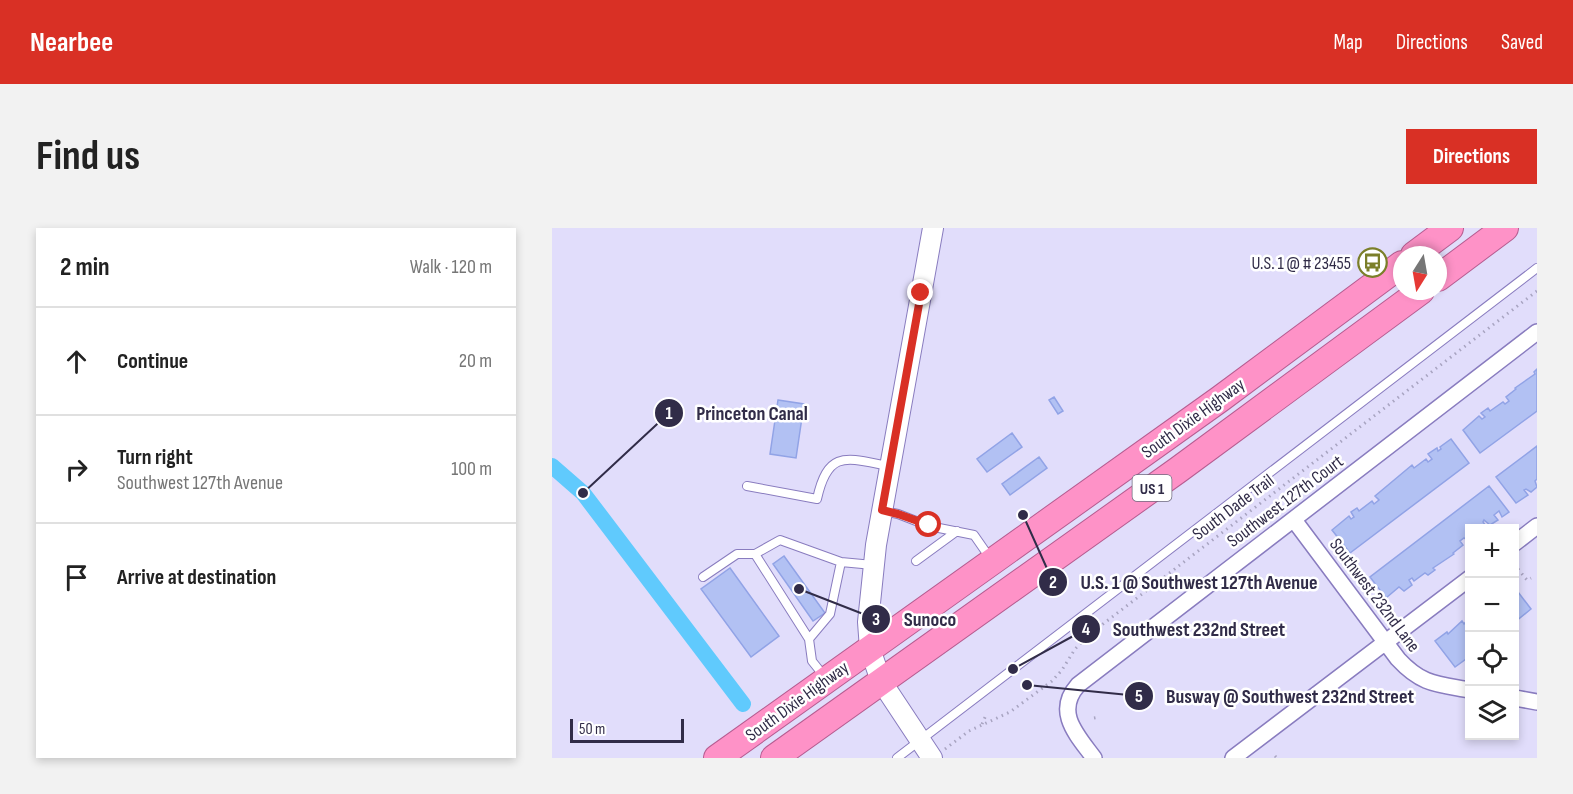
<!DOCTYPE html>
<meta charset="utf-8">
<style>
body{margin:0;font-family:"Sofia Sans Condensed",sans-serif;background:#f2f2f2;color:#222}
.controls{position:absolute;right:18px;bottom:18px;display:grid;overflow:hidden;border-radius:0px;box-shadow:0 3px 9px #0003}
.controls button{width:54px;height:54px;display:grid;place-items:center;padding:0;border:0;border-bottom:2px solid #e0e0e0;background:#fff;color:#222;font:30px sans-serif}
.compass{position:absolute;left:841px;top:18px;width:54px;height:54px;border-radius:50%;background:#fff;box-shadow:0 3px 9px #0003;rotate:191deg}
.scale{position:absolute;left:18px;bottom:15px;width:114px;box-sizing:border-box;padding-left:6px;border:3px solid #312c48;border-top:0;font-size:16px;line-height:21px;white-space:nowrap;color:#312c48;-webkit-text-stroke:4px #fff;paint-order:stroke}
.stop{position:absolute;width:18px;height:18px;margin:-14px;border:4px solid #d93025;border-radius:50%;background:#fff}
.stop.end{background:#d93025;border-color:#fff;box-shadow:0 2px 6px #0008}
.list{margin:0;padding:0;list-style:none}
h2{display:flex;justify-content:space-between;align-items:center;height:78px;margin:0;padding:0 24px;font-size:26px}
h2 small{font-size:20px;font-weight:400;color:#767676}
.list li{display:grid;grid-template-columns:39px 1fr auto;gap:18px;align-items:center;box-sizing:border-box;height:108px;padding:0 24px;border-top:2px solid #e0e0e0}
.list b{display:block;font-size:22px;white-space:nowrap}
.list p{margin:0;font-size:20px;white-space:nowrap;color:#767676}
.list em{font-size:20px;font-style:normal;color:#767676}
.icon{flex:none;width:33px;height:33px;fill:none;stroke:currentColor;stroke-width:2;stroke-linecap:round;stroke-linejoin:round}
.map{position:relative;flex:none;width:985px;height:530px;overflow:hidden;border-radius:0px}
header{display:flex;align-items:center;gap:36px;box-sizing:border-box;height:84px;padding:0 30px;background:#d93025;color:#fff}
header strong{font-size:28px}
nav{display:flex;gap:33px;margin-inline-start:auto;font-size:21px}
.intro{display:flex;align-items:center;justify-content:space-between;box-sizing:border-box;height:144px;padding:0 36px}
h1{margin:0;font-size:42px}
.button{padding:15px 27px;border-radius:0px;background:#d93025;color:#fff;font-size:21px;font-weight:700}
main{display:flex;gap:36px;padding:0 36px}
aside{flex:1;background:#fff;border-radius:0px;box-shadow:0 3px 9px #0003}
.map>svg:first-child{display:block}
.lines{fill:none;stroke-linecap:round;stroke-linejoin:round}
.canal{stroke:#60cafd;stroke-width:16}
.building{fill:#b2c1f3;stroke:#91a3e6;stroke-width:1.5}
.service-casing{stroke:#897cbf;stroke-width:10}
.minor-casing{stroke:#897cbf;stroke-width:18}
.tertiary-casing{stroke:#897cbf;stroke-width:22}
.trunk-casing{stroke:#b65d91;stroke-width:28}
.path{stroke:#a8a4c1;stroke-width:3;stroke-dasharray:1.5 4.5;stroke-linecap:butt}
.service{stroke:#fff;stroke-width:8}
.minor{stroke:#fff;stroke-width:15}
.tertiary{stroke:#fff;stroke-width:20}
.trunk{stroke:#fe92c7;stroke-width:26}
.route{stroke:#d93025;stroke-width:8}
.labels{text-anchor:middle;stroke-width:5;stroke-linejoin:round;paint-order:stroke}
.shield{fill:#fff;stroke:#6f6b7f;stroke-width:1.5}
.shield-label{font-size:16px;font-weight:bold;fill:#312c48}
.poi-label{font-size:18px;fill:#312c48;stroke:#fff;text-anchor:end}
.street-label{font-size:18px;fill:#312c48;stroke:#fff}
.leader{fill:none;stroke:#312c48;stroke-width:2}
.callout-dot{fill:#312c48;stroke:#fff;stroke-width:2}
.mark-label{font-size:18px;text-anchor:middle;font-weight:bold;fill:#fff}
.callout-label{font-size:20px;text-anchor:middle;font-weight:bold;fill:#312c48;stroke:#fff;stroke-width:5;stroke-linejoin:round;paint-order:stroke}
</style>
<header>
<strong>Nearbee</strong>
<nav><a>Map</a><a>Directions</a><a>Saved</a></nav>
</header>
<div class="intro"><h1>Find us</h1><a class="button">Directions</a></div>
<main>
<aside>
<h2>2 min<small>Walk · 120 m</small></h2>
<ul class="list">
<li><svg class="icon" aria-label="ahead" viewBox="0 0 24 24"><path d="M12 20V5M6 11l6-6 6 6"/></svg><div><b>Continue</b></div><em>20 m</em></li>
<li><svg class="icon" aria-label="right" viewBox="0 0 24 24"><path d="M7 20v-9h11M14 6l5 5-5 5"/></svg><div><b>Turn right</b><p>Southwest 127th Avenue</p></div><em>100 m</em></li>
<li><svg class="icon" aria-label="arrive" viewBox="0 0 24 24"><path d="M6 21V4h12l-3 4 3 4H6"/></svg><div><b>Arrive at destination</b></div></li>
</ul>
</aside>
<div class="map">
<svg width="985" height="530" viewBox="0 0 985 530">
<rect width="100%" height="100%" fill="#e1ddfb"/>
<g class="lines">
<path class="canal" d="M0 238 31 265 191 476"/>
</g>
<path class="building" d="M985 141V183L928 225 911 202 927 188 930 191 933 189 929 185 936 180 938 183 951 174 953 176 957 173 954 169 964 161 963 160 983 146 982 144Z
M502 169 511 183 506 186 497 172Z
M226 172 252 176 244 230 218 226Z
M460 205 470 219 435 244 425 231Z
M899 211 917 235 798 325 780 302 797 288 799 291 802 289 799 284 805 280 807 283 820 273 822 276 827 272 823 268 860 237 862 240 874 231 876 234 880 231 876 226 885 220 886 223 889 221 888 219Z
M985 218V251L983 253 985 259 979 264 974 261 972 262 976 267 964 275 944 249Z
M487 229 495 240 458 267 450 256Z
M937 258 957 284 950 289 947 283 942 287 946 292 938 297 932 292 931 294 934 298 930 301H918V310L915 312 912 310 908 313 911 317 901 325 902 326 881 340 883 342 876 347 873 345 862 353 860 350 857 352 860 357 852 363 847 359 834 370 818 349Z
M232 328 273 385 261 393 221 336Z
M178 340 227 408 199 429 149 361Z
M963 360 979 381 963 394Z
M918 389V428L903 439 883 413 895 404 896 406 910 393 912 396Z"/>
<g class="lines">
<defs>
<path id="service" d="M195 258 265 271C276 221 295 230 336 238
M331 283 346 286 377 298 422 307 438 330
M364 333 405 303
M289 334 321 337
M151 349 185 326H203
M257 411 278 386 289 334 228 312 203 326 257 411 260 433 272 448
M345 530 985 40"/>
<path id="minor" d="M742 292 846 431C870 457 885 456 918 462
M963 315 985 298
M963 470 985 474
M542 530C525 507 502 484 526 457L985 104
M681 530 918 350"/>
<path id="tertiary" d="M380 530 329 453 318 421 316 394 324 317 381 0"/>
<path id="trunk" d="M862 27 898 0
M886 50 953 0
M165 530 668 171 850 36
M222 530 626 242 869 63"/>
</defs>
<use href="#service" class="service-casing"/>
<use href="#minor" class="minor-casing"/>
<use href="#tertiary" class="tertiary-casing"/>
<use href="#trunk" class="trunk-casing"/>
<path class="path" d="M966 341 975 352 979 350
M804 342 808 340
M963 444 965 432H968
M542 490 547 489
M430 496 434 487
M393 521 417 503 458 484 500 453 510 442 523 421 538 406 985 63
M723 528 725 530"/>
<use href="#service" class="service"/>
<use href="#minor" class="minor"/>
<use href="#tertiary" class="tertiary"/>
<use href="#trunk" class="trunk"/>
</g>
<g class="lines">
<path class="route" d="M369 65 330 282 346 286 377 297"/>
</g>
<defs>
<symbol id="bus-ring" viewBox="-11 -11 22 22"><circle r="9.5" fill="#fff" stroke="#7b7f29" stroke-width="1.5"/><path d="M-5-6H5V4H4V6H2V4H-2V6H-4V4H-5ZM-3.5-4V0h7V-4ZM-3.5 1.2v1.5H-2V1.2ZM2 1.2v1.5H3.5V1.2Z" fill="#7b7f29"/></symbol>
</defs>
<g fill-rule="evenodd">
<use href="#bus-ring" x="804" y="18" width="33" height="33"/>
</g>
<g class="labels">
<rect class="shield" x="580.5" y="247" width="39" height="26" rx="4.5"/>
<g class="shield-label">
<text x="600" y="266">US 1</text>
</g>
<g class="poi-label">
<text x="799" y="41">U.S. 1 @ # 23455</text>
</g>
<g class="street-label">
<text transform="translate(641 190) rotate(-36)" y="6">South Dixie Highway</text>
<text transform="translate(733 273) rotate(-37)" y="6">Southwest 127th Court</text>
<text transform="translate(681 279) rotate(-37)" y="6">South Dade Trail</text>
<text transform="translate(823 367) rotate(53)" y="6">Southwest 232nd Lane</text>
<text transform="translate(245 473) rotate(-36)" y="6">South Dixie Highway</text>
</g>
</g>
<path class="leader" d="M31 265L117 185M471 287L501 354M247 361L324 391M461 441L534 401M475 457L587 468"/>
<g class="callout-dot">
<circle cx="31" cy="265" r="6"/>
<circle cx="471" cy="287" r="6"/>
<circle cx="247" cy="361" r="6"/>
<circle cx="461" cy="441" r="6"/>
<circle cx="475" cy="457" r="6"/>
<circle cx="117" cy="185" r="15"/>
<circle cx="501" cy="354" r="15"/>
<circle cx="324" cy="391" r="15"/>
<circle cx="534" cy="401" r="15"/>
<circle cx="587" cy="468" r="15"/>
</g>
<g class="mark-label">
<text x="117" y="191">1</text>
<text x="501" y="360">2</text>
<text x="324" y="397">3</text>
<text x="534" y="407">4</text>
<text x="587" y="474">5</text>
</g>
<g class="callout-label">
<text x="200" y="192">Princeton Canal</text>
<text x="647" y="361">U.S. 1 @ Southwest 127th Avenue</text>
<text x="378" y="398">Sunoco</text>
<text x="647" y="408">Southwest 232nd Street</text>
<text x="738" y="475">Busway @ Southwest 232nd Street</text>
</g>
</svg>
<div class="controls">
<button>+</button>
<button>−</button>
<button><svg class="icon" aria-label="locate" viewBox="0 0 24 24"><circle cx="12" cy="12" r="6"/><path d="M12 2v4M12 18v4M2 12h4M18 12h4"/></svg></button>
<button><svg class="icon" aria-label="layers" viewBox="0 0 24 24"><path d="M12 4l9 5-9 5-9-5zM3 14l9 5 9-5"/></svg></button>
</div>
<svg class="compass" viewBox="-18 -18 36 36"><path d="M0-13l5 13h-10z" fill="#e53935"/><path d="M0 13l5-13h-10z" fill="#767676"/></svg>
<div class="scale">50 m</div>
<div class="stop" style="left:377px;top:297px"></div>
<div class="stop end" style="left:369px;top:65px"></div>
</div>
</main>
